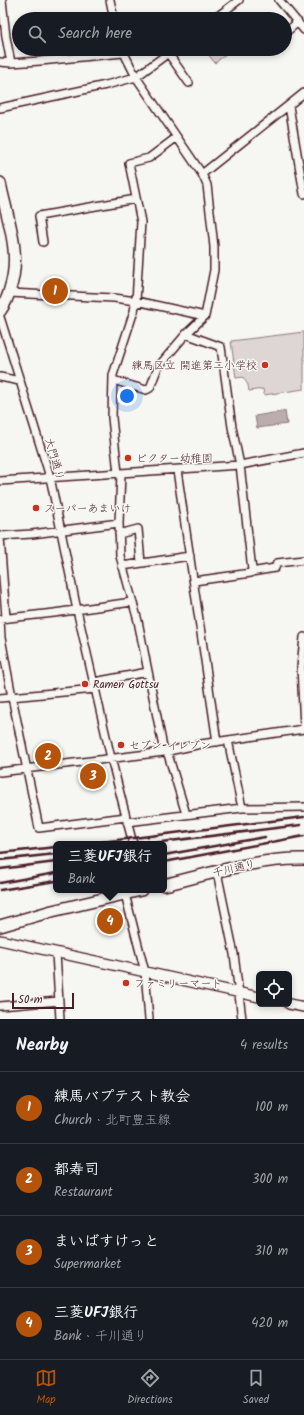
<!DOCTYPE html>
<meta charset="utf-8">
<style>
body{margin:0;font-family:Kalam,"Klee One",sans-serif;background:#242831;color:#f1f3f6}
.controls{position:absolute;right:12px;bottom:12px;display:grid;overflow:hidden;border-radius:6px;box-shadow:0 2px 6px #0003}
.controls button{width:36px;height:36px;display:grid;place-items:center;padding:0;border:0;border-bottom:1px solid #363941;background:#171b24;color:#f1f3f6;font:20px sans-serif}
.scale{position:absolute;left:12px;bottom:10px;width:62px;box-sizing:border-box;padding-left:4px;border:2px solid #4a1f2b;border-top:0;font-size:11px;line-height:14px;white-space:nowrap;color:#4a1f2b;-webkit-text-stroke:3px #f6f6f2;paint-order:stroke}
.you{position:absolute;left:127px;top:396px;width:14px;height:14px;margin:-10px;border:3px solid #fff;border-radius:50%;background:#1a73e8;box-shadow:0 0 0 6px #1a73e833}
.badge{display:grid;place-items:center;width:26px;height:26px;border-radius:50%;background:#b45309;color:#fff;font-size:13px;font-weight:700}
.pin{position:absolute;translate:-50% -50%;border:2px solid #fff;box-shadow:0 1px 4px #0006}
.popup{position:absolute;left:53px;top:841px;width:114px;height:52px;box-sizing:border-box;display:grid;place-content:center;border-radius:6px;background:#171b24;filter:drop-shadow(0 1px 3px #0005);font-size:13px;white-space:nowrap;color:#9ea1a6}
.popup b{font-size:15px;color:#f1f3f6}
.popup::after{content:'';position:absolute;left:50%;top:100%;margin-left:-8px;border:8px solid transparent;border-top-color:#171b24}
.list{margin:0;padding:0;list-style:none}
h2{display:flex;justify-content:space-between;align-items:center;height:52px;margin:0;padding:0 16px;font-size:17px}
h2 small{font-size:13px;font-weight:400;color:#9ea1a6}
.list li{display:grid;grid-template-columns:26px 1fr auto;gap:12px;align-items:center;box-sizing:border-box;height:72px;padding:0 16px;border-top:1px solid #363941}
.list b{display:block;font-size:15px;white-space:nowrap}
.list p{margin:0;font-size:13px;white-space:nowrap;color:#9ea1a6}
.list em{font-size:13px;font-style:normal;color:#9ea1a6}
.icon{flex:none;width:22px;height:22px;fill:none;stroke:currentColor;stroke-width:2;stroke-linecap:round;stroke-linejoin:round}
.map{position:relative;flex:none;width:304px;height:1019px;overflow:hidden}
.search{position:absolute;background:#171b24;box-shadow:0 2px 6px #0003;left:12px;right:12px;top:12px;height:44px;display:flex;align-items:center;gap:10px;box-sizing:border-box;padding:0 14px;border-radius:22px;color:#9ea1a6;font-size:15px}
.sheet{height:340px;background:#171b24}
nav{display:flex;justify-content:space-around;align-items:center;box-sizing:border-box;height:56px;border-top:1px solid #363941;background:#171b24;font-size:11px;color:#9ea1a6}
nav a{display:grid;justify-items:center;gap:2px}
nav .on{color:#b45309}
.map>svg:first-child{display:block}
.green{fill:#ddd6d5;stroke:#947a80}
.water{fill:#bbadae;stroke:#8e747a}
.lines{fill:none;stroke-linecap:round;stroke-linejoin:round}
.minor-casing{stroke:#4a1f2b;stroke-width:10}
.tertiary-casing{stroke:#4a1f2b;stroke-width:12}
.secondary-casing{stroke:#4a1f2b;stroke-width:14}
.minor{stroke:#f6f6f2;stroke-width:7}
.tertiary{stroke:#f6f6f2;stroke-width:9}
.secondary{stroke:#f6f6f2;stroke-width:11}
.rail{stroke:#4a1f2b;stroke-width:2.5}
.poi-dot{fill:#c8321e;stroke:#f6f6f2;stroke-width:1.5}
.labels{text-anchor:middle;stroke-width:3;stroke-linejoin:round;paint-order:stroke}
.poi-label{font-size:11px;fill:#4a1f2b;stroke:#f6f6f2;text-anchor:start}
.street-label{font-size:11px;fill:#4a1f2b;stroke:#f6f6f2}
</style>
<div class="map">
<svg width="304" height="1019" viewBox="0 0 304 1019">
<rect width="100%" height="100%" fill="#f6f6f2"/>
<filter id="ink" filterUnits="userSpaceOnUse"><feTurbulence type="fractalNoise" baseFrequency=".025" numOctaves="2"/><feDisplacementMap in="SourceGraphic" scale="8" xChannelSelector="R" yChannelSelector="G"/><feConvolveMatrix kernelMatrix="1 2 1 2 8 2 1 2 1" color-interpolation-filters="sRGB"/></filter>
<g filter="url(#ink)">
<path class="green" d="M204 49H232L215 63Z
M304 332V389L264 395 263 389 249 391 248 385 243 377 236 378 231 341Z"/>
<path class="water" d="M285 411 287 424 257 428 255 416Z"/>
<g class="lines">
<defs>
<path id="minor" d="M2 0 6 37 11 63
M110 0 114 19
M279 0 304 30
M214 19 239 0
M285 33 298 22
M168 53 189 83
M0 62 11 63 40 61 123 53
M289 106 304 194
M0 108 106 85 136 77 174 49
M202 174 304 93
M43 242 39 216 136 199
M9 293 114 298 136 301 205 316
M0 317 50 477 77 610 111 758 133 844
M186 334 221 347 232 427 240 465 252 570 251 573 194 581
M0 377 20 381
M113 380 146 390 150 388 158 367 186 334 205 316 214 270V247L207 185 202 174 136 77 122 49
M177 470 217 742
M118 473 112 418 113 375 134 311 136 301 141 222 129 163 149 158 177 137
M121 473 119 523 120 556 138 621 164 752
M0 481 240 465 304 453
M119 534 138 529 141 563
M0 536 32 534 119 523
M0 537 6 618
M122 566 190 556
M251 572 275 568 277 563 304 560
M0 619 1 638 12 697 39 828 126 817
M0 619 54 613 132 602
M304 637 301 667 304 727
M94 682 148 672
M0 698 95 689
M228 740 242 808
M167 751 186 814
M0 772 164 752 201 744 304 729
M127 822 242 808 304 807
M217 872 234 954 242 1019
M125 894 145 972 149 1019
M56 953 60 1019
M0 1006 59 1001"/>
<path id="tertiary" d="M0 940 259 997
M289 1004 304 1007"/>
<path id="secondary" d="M0 183C7 219 22 252 10 289 8 297 5 304 0 311
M164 885C209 874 258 858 304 859
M0 926 52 911 141 890"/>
</defs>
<use href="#minor" class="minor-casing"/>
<use href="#tertiary" class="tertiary-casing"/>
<use href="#secondary" class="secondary-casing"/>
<use href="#minor" class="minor"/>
<use href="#tertiary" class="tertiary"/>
<use href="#secondary" class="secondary"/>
<path class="rail" d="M85 844 304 817
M145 844 301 825
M0 853 56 847
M164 855 265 837
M0 860 56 854
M164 862 304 836
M0 869 56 862
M0 883 56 873
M0 890 56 881"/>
</g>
</g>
<g class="poi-dot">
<circle cx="265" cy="365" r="4"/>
<circle cx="128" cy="458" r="4"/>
<circle cx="36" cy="508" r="4"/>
<circle cx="85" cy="684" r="4"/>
<circle cx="121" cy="745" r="4"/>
<circle cx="126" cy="983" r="4"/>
</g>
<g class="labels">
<g class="poi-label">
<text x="257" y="369" text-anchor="end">練馬区立 開進第二小学校</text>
<text x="136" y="462">ビクター幼稚園</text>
<text x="44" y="512">スーパーあまいけ</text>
<text x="93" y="688">Ramen Gottsu</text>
<text x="129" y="749">セブン-イレブン</text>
<text x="134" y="987">ファミリーマート</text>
</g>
<g class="street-label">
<text transform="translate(55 459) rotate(74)" y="4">大門通り</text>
<text transform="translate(234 868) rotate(-13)" y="4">千川通り</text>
</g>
</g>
</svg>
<div class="controls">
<button><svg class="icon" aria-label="locate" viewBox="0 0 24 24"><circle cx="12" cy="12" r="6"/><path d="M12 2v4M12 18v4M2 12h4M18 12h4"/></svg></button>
</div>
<div class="scale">50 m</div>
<div class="you"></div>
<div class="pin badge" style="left:55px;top:291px">1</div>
<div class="pin badge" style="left:48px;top:756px">2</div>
<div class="pin badge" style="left:93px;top:776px">3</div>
<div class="pin badge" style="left:110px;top:921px">4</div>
<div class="popup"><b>三菱UFJ銀行</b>Bank</div>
<div class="search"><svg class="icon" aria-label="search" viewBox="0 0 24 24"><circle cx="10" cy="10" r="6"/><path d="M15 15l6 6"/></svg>Search here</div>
</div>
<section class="sheet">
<h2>Nearby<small>4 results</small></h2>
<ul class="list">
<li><span class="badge">1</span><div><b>練馬バプテスト教会</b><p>Church · 北町豊玉線</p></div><em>100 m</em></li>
<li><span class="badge">2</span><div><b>都寿司</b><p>Restaurant</p></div><em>300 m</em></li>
<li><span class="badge">3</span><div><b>まいばすけっと</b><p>Supermarket</p></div><em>310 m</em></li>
<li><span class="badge">4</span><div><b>三菱UFJ銀行</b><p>Bank · 千川通り</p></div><em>420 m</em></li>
</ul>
</section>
<nav>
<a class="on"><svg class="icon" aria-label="map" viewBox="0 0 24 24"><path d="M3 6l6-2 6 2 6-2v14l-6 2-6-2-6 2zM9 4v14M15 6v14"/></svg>Map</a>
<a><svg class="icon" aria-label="directions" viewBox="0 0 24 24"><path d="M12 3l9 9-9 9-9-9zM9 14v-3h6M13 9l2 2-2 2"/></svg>Directions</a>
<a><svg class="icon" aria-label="saved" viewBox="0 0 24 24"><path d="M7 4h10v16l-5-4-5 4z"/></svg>Saved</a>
</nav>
